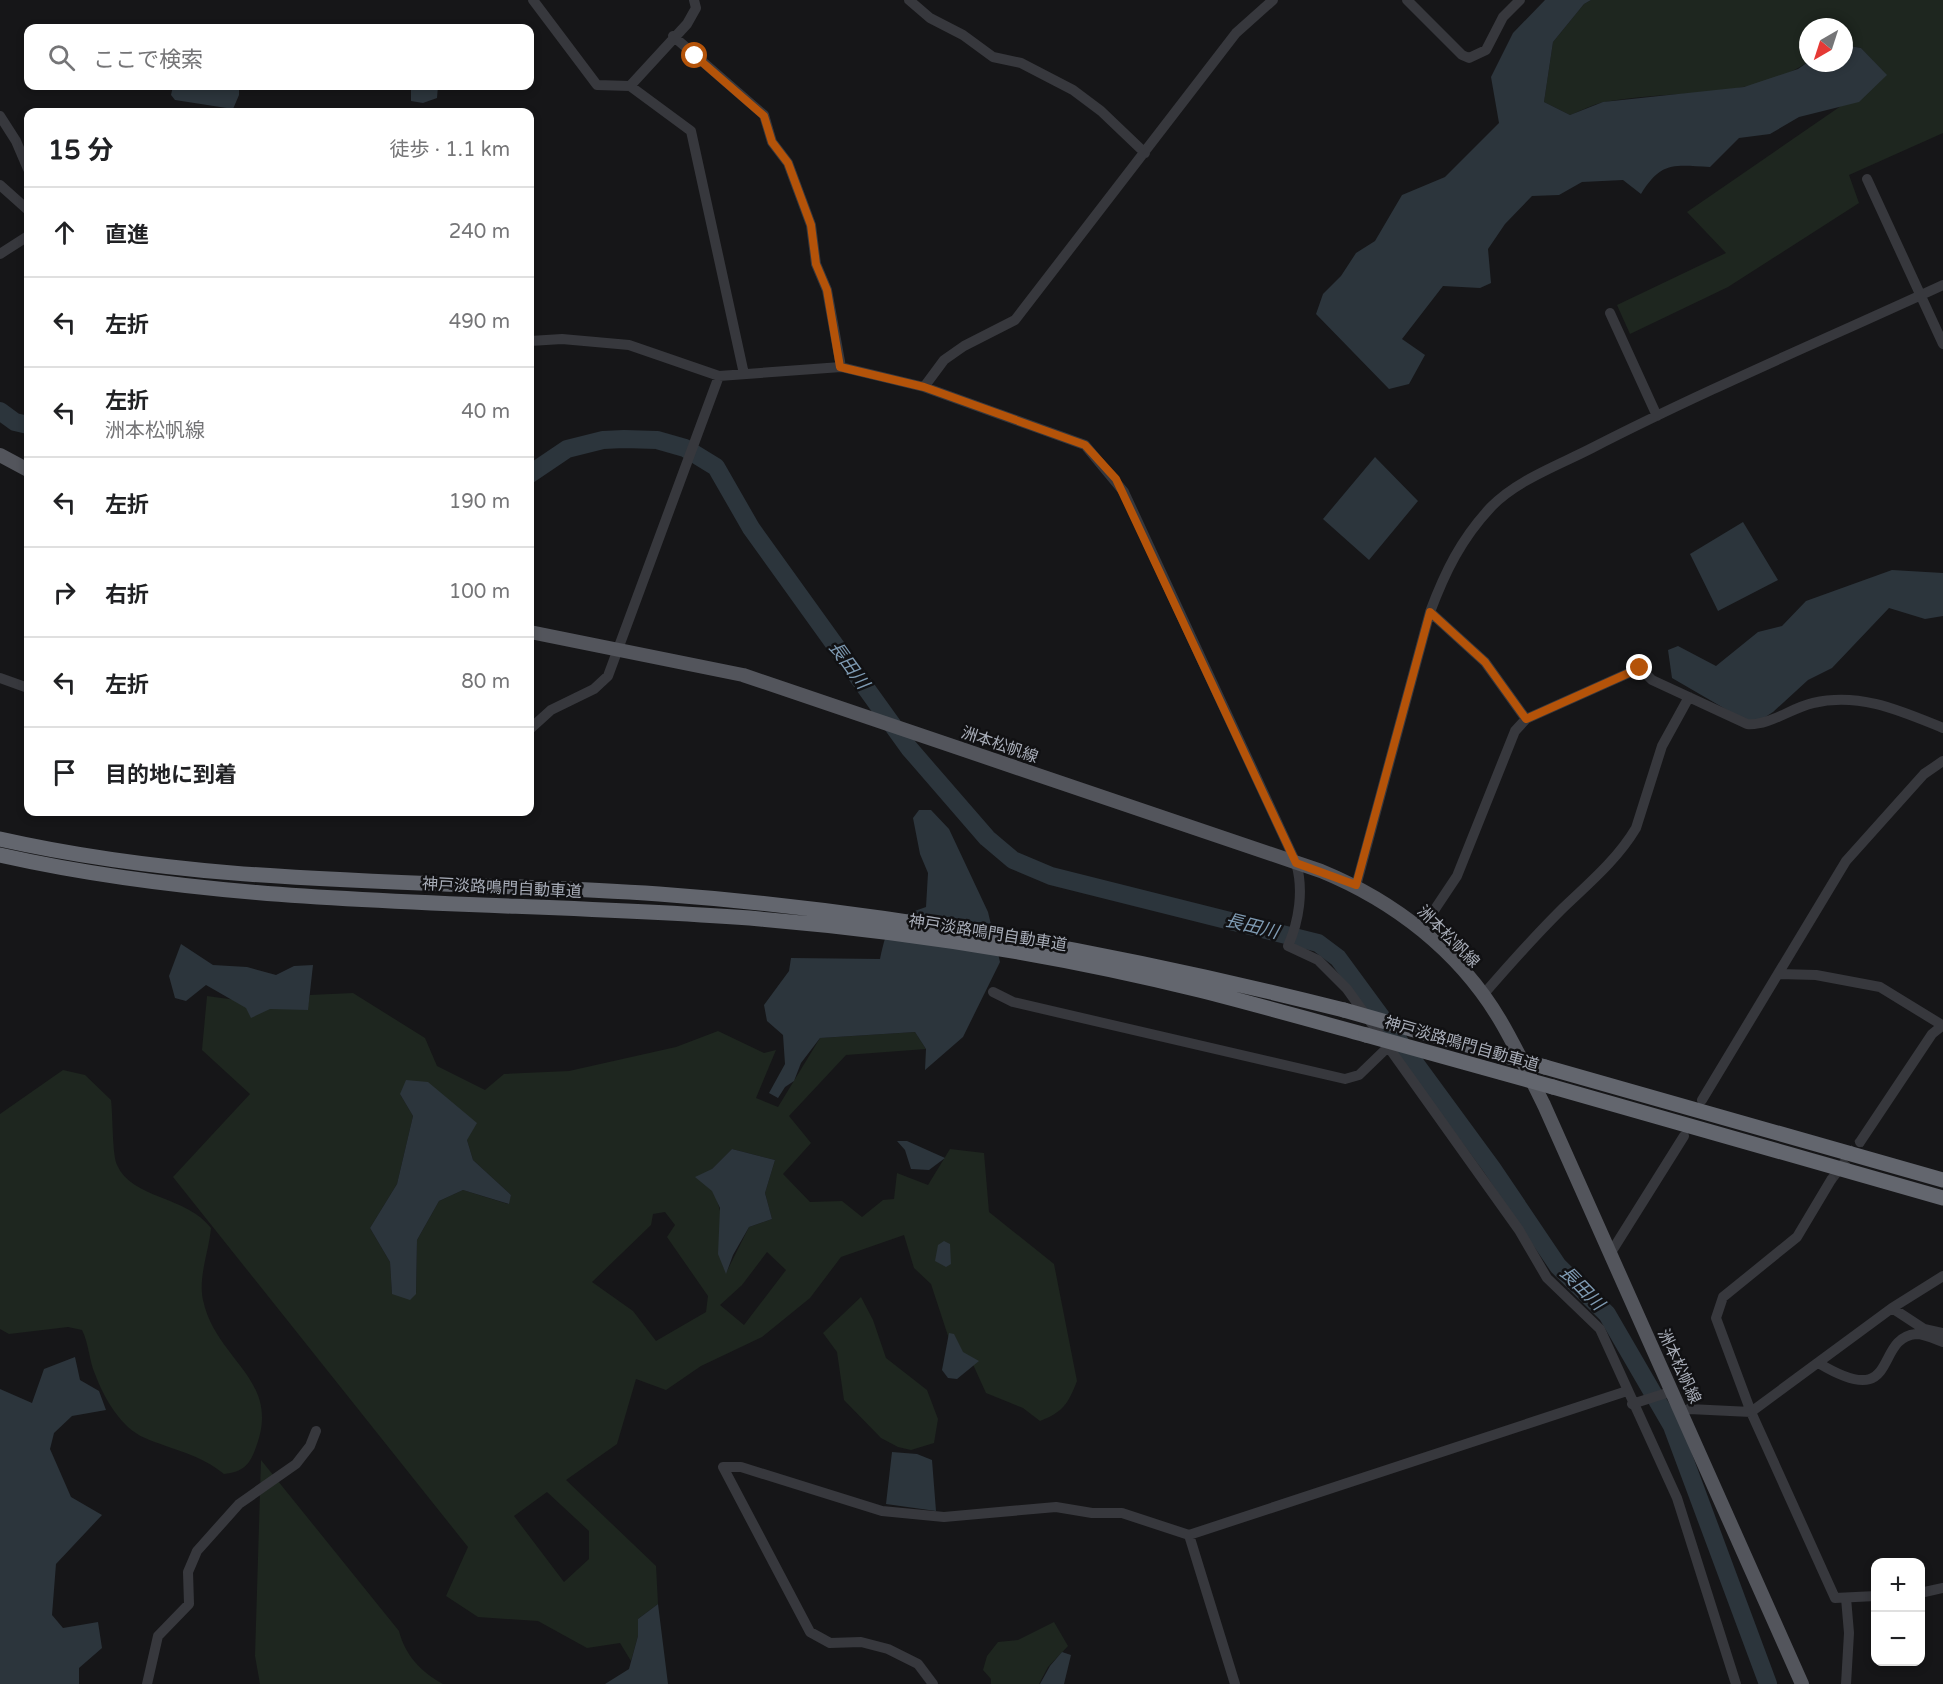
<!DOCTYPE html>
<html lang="ja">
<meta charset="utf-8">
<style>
body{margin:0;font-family:"Varela Round","Noto Sans JP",sans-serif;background:#f2f2f2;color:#202124}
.controls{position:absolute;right:18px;bottom:18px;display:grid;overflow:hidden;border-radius:12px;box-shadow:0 3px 9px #0003}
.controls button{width:54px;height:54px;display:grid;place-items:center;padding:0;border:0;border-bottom:2px solid #e0e0e0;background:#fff;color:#202124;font:30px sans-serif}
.compass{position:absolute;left:1799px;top:18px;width:54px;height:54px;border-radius:50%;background:#fff;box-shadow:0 3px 9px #0003;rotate:219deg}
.stop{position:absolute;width:18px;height:18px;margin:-14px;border:4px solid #b45309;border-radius:50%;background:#fff}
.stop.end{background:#b45309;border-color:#fff;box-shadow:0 2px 6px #0008}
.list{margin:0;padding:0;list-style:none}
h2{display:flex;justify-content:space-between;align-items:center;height:78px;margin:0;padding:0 24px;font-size:26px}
h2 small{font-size:20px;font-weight:400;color:#757577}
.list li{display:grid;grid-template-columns:39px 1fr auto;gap:18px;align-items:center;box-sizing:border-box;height:90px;padding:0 24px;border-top:2px solid #e0e0e0}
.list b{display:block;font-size:22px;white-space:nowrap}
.list p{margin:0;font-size:20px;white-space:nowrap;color:#757577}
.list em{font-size:20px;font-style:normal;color:#757577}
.icon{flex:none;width:33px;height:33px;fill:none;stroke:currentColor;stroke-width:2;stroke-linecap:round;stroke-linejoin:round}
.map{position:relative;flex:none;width:1943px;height:1684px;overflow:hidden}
.search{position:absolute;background:#fff;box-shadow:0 3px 9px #0003;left:24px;top:24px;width:510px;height:66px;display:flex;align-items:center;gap:15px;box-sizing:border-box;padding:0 21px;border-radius:12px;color:#757577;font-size:22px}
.panel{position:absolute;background:#fff;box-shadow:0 3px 9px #0003;left:24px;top:108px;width:510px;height:708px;border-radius:12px}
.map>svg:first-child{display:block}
.green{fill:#1e261f;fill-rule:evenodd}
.water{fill:#2c353c}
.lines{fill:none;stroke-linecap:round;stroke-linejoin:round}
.river{stroke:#2c353c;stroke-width:18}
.minor-tunnel{stroke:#333438;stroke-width:10;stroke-dasharray:10 5;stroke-linecap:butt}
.minor{stroke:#37383d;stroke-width:10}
.major{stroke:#53555c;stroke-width:14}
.highway{stroke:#63666e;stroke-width:15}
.highway-bridge{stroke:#63666e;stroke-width:15}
.route{stroke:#b45309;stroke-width:8}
.labels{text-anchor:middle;stroke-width:5;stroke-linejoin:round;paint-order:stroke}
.street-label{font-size:16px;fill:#a8adb8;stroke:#111113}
.water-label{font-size:18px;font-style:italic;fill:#7f9bb3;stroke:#111113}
</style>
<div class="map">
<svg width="1943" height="1684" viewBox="0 0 1943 1684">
<rect width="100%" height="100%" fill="#161618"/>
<path class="green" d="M1591 0H1943V133L1849 175 1859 203 1728 287 1630 334 1617 305 1726 253 1687 212 1886 75 1861 48 1844 45V27H1808V62C1749 101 1671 89 1605 102 1593 104 1581 111 1570 115L1544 102 1553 42 1584 4Z
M353 993 425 1038 437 1066 485 1090 504 1074 569 1071 676 1047 718 1031 764 1053 776 1050 756 1098 778 1107 820 1038 915 1032 926 1049 846 1055 789 1116 811 1143 783 1174 810 1202 842 1201 862 1217 883 1200 894 1199 897 1173 928 1185 950 1149 984 1153 989 1212 1054 1264 1077 1381C1068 1404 1063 1412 1040 1421L1023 1408 986 1393 971 1360 951 1345 931 1284 914 1268 904 1235 841 1257 810 1298 762 1337 701 1366 666 1390 636 1379 617 1444 566 1480 656 1566 658 1604 638 1619V1636L631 1661 620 1643 587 1648 538 1621 478 1617 446 1596 468 1547 173 1177 250 1094 202 1050 207 996 307 1010 310 995ZM400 1094 467 1140 473 1160 511 1195 508 1204 463 1190 439 1201 417 1240 416 1294H392L390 1262 370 1228 397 1184 413 1116ZM732 1149 775 1160 765 1193 772 1219 749 1227 726 1273C713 1245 726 1230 719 1207 714 1189 712 1190 712 1169ZM665 1212 675 1225 667 1237 708 1296 706 1312 656 1341 633 1311 592 1282 651 1225 653 1214ZM767 1252 786 1270 744 1325 720 1305 742 1285ZM547 1492 589 1531V1559L564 1582 514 1516Z
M63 1070 85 1075 111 1100C113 1115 112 1154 117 1165 132 1199 187 1196 211 1228 209 1251 198 1277 203 1300 216 1361 282 1379 256 1447 250 1465 243 1472 224 1474 200 1454 173 1450 145 1438 121 1428 104 1398 95 1374 89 1360 89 1344 82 1330L68 1327 9 1334 0 1329V1114Z
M861 1297 873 1320 886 1358 927 1390 938 1419 934 1443 911 1450 898 1447 881 1438 844 1400 837 1352 823 1333Z
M261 1460 399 1631C405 1655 421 1672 443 1684H260L255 1656Z
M1054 1622 1068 1646 1048 1667 1039 1684H991V1679L983 1670 987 1656 998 1642 1018 1640Z"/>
<path class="water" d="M1545 0H1591L1584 4 1553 42 1544 102 1570 115 1603 102 1744 87 1798 69 1808 62 1844 63V45L1861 48 1887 75 1859 102 1799 117 1770 134 1739 138 1710 167C1674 165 1661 161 1641 194L1623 180 1582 182 1559 195 1532 196 1505 224 1488 249 1491 283 1480 288 1443 286 1402 339 1425 355 1409 384 1389 389 1316 314 1323 294 1341 276 1356 253 1375 241 1402 195 1445 177 1499 123 1491 77 1513 33Z
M173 86H239V95L233 109 175 100 171 95Z
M411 86H438L437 98 423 103 411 101Z
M1375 457 1418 501 1369 560 1323 519Z
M1743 522 1778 580 1718 611 1690 554Z
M1892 570 1943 573V616L1925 619 1889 608 1832 668 1808 680 1773 712 1753 725 1672 678 1668 650 1678 646 1716 666 1758 632 1782 626 1806 601Z
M919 810H931L949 829 988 912 1000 962 963 1037 925 1070 926 1049 915 1032 820 1038 801 1063 794 1081 785 1087 778 1098 769 1093 785 1064 783 1035 767 1021 764 1005 789 971 791 958 880 959C888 923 890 919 926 907L928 873 920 854 913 818Z
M181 944 213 965 247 967 276 975 294 966 313 965 308 1010 270 1009 251 1018 246 1008 206 985 186 1001 175 998 169 976Z
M406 1080 428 1082 477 1123 467 1140 473 1160 511 1195 509 1204 463 1190 439 1201 417 1240 416 1294 410 1300 392 1294 390 1262 370 1228 397 1184 413 1116 400 1094Z
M897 1141H907L945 1158 929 1170 911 1169 905 1150Z
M732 1149 775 1160 765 1193 772 1219 749 1227 733 1255 726 1274 718 1254 720 1208 712 1191 695 1177 712 1169Z
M944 1241 950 1244 951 1264 946 1267 935 1261 938 1245Z
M949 1333 954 1334 963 1352 979 1361 957 1379 948 1378 942 1370Z
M75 1357 80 1380 99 1391 106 1410 72 1416 54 1433 50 1449 71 1497 102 1515 56 1564 52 1615 63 1628 98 1622 102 1648 79 1668V1684H0V1389L32 1403 44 1369Z
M892 1452 917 1454 932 1460 936 1511 886 1504Z
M658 1604 668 1684H605L629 1669 638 1636V1619Z
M1062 1652 1071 1655 1064 1684H1040L1050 1666Z"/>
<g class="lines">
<path class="river" d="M0 411 15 422 28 425
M530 474 567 449 603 440 624 439 657 440 685 448 716 467 751 528 909 748 987 838 1013 860 1051 876 1318 943 1338 958 1492 1168 1558 1266 1607 1314 1672 1426 1768 1684"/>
<path class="minor-tunnel" d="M1831 1180 1860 1142"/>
<path class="minor" d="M533 0 597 85 630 86 691 131 744 374
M909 0 930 18 963 35 993 57 1021 63 1073 90 1101 111 1145 153
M1407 0 1462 55 1469 58 1486 50 1503 17 1520 0
M673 36 764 115 772 142 788 163 811 225 816 264 827 290 841 367
M630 86 687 24 696 8 694 0
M0 116 16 141 28 169
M1867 179 1943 344
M0 185 28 210
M0 254 28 236
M1610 313 1657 416
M530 341 562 339 629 345 719 376 841 367 924 387 1085 445 1124 492 1296 863C1304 890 1299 921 1288 946L1318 960 1347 989 1519 1230 1547 1278 1600 1329 1677 1498 1736 1684
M924 387 944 360 964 346 1015 320 1236 33 1273 0
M1430 612 1485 662 1526 719
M0 678 28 688
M530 729 551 710 594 689 608 676 719 376
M1356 886 1430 612C1445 572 1461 539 1491 507 1517 480 1559 465 1592 448 1707 389 1826 339 1943 285
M1431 915 1457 876 1515 731 1526 719 1640 668 1652 680 1747 724C1769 726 1791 708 1813 703 1860 692 1901 711 1943 728
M1779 974 1816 975 1880 987 1942 1025
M993 992 1013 1002 1345 1079 1359 1075 1388 1047
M1483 995C1508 966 1534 937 1561 910 1588 884 1617 860 1636 828L1662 746 1689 697
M1702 1100 1846 861 1924 774 1943 761
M1860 1142 1932 1034 1943 1025
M1831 1180 1797 1237 1723 1297 1716 1318 1751 1412 1835 1598 1876 1596
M1610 1254 1684 1136
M1892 1308 1943 1276
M1820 1364C1901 1412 1873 1338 1916 1334 1924 1334 1935 1339 1943 1342
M1632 1404 1673 1391
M1683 1411 1689 1409 1751 1412 1892 1308 1924 1329 1943 1333
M1189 1535 1235 1684
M1920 1593 1943 1588
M1846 1598 1849 1633 1846 1684
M147 1684 158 1636 189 1604 188 1572 197 1551 239 1504 296 1464 310 1446 316 1431
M933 1684 918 1664 888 1649 861 1642 830 1643 810 1632 723 1467H741L882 1511 944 1517 1056 1507 1092 1513H1122L1189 1535 1627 1391"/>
<path class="major" d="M0 455 28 470
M530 632 743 675 1321 871C1394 901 1459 951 1500 1020 1516 1047 1530 1077 1544 1105L1802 1684"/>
<path class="highway" d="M0 839C217 888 438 879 659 894 891 911 1118 953 1344 1010
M0 855C249 911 507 899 760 919 904 931 1058 955 1199 990 1255 1004 1310 1020 1366 1035
M1545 1067 1943 1180
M1553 1087 1943 1198"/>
<path class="highway-bridge" d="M1344 1010 1545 1067
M1366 1035 1553 1087"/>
</g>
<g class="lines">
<path class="route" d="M695 56 764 116 772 142 788 163 811 225 816 264 827 290 840 367 924 387 1085 445 1116 479 1296 863 1356 885 1430 612 1485 662 1526 719 1640 668"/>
</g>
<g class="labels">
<g class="street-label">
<text transform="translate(1000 744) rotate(19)" y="6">洲本松帆線</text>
<text transform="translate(502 887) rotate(3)" y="6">神戸淡路鳴門自動車道</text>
<text transform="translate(988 932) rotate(9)" y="6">神戸淡路鳴門自動車道</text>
<text transform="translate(1449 936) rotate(45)" y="6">洲本松帆線</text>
<text transform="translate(1462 1043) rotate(16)" y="6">神戸淡路鳴門自動車道</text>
<text transform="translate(1680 1366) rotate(65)" y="6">洲本松帆線</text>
</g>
<g class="water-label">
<text transform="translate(849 665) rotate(54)" y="6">長田川</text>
<text transform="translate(1252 926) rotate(14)" y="6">長田川</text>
<text transform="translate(1582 1288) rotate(45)" y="6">長田川</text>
</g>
</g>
</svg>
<div class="controls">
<button>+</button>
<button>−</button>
</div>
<svg class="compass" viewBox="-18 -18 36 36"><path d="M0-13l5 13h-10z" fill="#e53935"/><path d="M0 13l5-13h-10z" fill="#757577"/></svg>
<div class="stop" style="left:695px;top:56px"></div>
<div class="stop end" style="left:1640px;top:668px"></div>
<div class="search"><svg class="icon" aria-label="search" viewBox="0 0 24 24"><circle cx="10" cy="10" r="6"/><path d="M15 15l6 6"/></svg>ここで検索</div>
<section class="panel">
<h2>15 分<small>徒歩 · 1.1 km</small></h2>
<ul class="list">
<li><svg class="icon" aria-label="ahead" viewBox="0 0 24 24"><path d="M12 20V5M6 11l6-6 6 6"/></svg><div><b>直進</b></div><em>240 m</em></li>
<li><svg class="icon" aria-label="left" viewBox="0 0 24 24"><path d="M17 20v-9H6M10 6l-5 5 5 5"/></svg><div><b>左折</b></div><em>490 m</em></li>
<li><svg class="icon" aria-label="left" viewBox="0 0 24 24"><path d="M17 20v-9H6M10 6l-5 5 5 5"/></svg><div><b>左折</b><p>洲本松帆線</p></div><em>40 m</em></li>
<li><svg class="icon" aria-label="left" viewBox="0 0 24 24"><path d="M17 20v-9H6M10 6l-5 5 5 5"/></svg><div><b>左折</b></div><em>190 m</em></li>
<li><svg class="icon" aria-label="right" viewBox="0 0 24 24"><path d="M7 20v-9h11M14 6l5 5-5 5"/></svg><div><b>右折</b></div><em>100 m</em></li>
<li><svg class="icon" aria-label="left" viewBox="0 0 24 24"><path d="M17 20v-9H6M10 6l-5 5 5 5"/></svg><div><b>左折</b></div><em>80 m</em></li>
<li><svg class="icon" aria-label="arrive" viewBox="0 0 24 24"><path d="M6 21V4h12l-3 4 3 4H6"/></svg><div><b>目的地に到着</b></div></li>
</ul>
</section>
</div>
